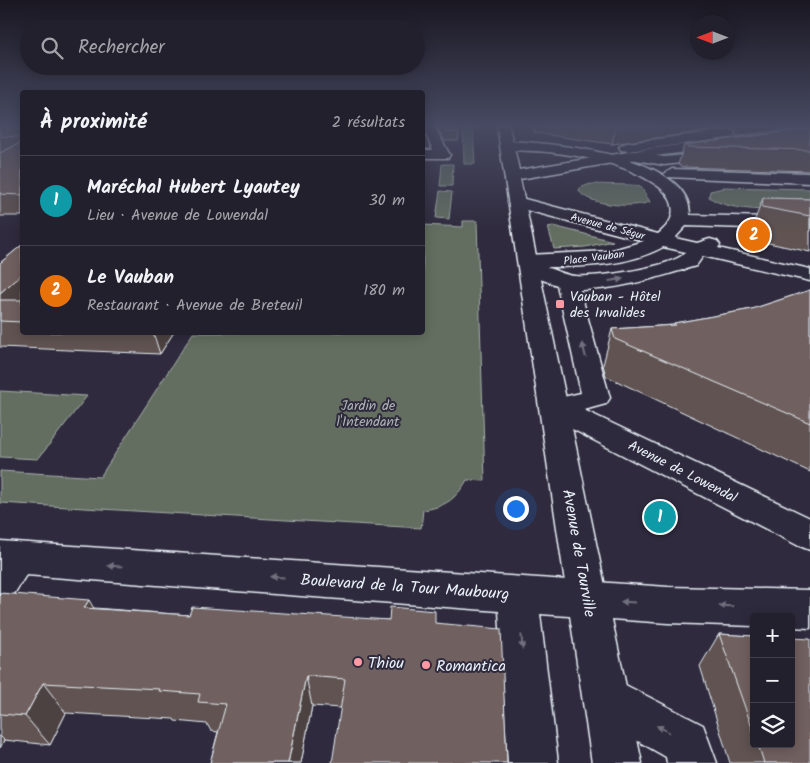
<!DOCTYPE html>
<html lang="fr">
<meta charset="utf-8">
<style>
body{margin:0;font-family:Kalam,sans-serif;background:#2b2836;color:#f1f3f6}
.controls{position:absolute;right:15px;bottom:15px;display:grid;overflow:hidden;border-radius:5px;box-shadow:0 2px 12px #0003}
.controls button{width:45px;height:45px;display:grid;place-items:center;padding:0;border:0;border-bottom:1px solid #403e4a;background:#23202e;color:#f1f3f6;font:25px sans-serif}
.compass{position:absolute;left:690px;top:15px;width:45px;height:45px;border-radius:50%;background:#23202e;box-shadow:0 2px 12px #0003;rotate:270deg}
.you{position:absolute;left:515px;top:508px;width:18px;height:18px;margin:-12px;border:4px solid #fff;border-radius:50%;background:#1a73e8;box-shadow:0 0 0 8px #1a73e833}
.badge{display:grid;place-items:center;width:32px;height:32px;border-radius:50%;background:#2563eb;color:#fff;font-size:16px;font-weight:700}
.pin{position:absolute;translate:-50% -50%;border:2px solid #fff;box-shadow:0 1px 5px #0006}
.list{margin:0;padding:0;list-style:none}
h2{display:flex;justify-content:space-between;align-items:center;height:65px;margin:0;padding:0 20px;font-size:21px}
h2 small{font-size:16px;font-weight:400;color:#a3a3aa}
.list li{display:grid;grid-template-columns:32px 1fr auto;gap:15px;align-items:center;box-sizing:border-box;height:90px;padding:0 20px;border-top:1px solid #403e4a}
.list b{display:block;font-size:19px;white-space:nowrap}
.list p{margin:0;font-size:16px;white-space:nowrap;color:#a3a3aa}
.list em{font-size:16px;font-style:normal;color:#a3a3aa}
.icon{flex:none;width:28px;height:28px;fill:none;stroke:currentColor;stroke-width:2;stroke-linecap:round;stroke-linejoin:round}
.map{position:relative;flex:none;width:810px;height:763px;overflow:hidden}
.search{position:absolute;background:#23202e;box-shadow:0 2px 12px #0003;left:20px;top:20px;width:405px;height:55px;display:flex;align-items:center;gap:12px;box-sizing:border-box;padding:0 18px;border-radius:28px;color:#a3a3aa;font-size:19px}
.panel{position:absolute;background:#23202e;box-shadow:0 2px 12px #0003;left:20px;top:90px;width:405px;height:245px;border-radius:5px}
.map>svg:first-child{display:block}
.green{fill:#646e61;stroke:#a6b0ac}
.lines{fill:none;stroke-linecap:round;stroke-linejoin:round}
.minor-casing{stroke:#e8f1f8;stroke-width:3}
.major-casing{stroke:#e8f1f8;stroke-width:3}
.minor{fill:#2f2a3d;fill-rule:evenodd}
.major{fill:#2f2a3d;fill-rule:evenodd}
.wall{fill:#605351;stroke:#e8f1f8}
.shaded-wall{fill:#4e4342;stroke:#e8f1f8}
.building{fill:#70605e;stroke:#e8f1f8}
.oneway{fill:#70707e}
.poi-dot{fill:#ff9aa2;stroke:#2f2a3d;stroke-width:2}
.labels{text-anchor:middle;stroke-width:4;stroke-linejoin:round;paint-order:stroke}
.far-street-label{font-size:11px;fill:#e8f1f8;stroke:#2f2a3d}
.poi-label{font-size:14px;fill:#e8f1f8;stroke:#2f2a3d;text-anchor:start}
.park-label{font-size:14px;fill:#adb6b4;stroke:#2f2a3d}
.street-label{font-size:14px;fill:#e8f1f8;stroke:#2f2a3d}
.near-street-label{font-size:16px;fill:#e8f1f8;stroke:#2f2a3d}
.near-poi-label{font-size:16px;fill:#e8f1f8;stroke:#2f2a3d;text-anchor:start}
</style>
<div class="map">
<svg width="810" height="763" viewBox="0 0 810 763">
<rect width="100%" height="100%" fill="#2f2a3d"/>
<filter id="ink" filterUnits="userSpaceOnUse"><feTurbulence type="fractalNoise" baseFrequency=".02" numOctaves="2"/><feDisplacementMap in="SourceGraphic" scale="10" xChannelSelector="R" yChannelSelector="G"/><feConvolveMatrix kernelMatrix="1 2 1 2 8 2 1 2 1" color-interpolation-filters="sRGB"/></filter>
<g filter="url(#ink)">
<path class="green" d="M463 126H473L475 164H464Z
M442 164H453L452 186H440Z
M590 184 631 185 641 187 650 202C634 208 589 206 579 191L580 188Z
M723 187 810 189V210C781 209 732 214 709 197L710 191 724 188Z
M440 191 452 192 449 219 436 218Z
M463 221H477L485 481 467 480C456 499 445 507 423 510L421 528 0 503V471L100 477 193 333 422 332 423 225 463 227Z
M553 226 613 241 585 247 554 249 548 227Z
M0 391 87 396 38 459 0 457Z"/>
<g class="lines">
<defs>
<path id="minor" d="M422 126H434L450 155 448 158H422V150H433Z
M761 126H796L790 130 629 151 664 157 722 152 724 155 717 159 664 165 624 158 622 155 628 151 621 150 619 147 626 143Z
M507 141C550 143 691 154 690 215L810 218V230L686 226 675 238 697 243 710 239 717 241 720 245 718 248 810 269V281L703 256 696 266C658 277 620 290 580 290L610 398 606 404 584 410 810 518V550L797 545 545 415 540 408 545 401 581 393 557 285 523 273 520 269 522 266 518 261 521 257 528 255 609 251 644 241 511 206 508 202 511 198 517 197 658 234C669 225 676 216 671 202 668 192 657 185 650 181 619 162 582 156 548 152 533 150 517 152 502 148L500 145 502 142ZM663 247 686 252C675 267 596 278 575 276 567 276 555 270 547 267 584 267 629 266 663 247Z
M672 169 810 173V183L667 177 664 174Z
M0 541 668 587 810 590V628L791 627V617H754V626L668 623 540 614 558 763H508L499 611 26 575 14 594 0 599Z
M606 675 703 725 717 763H667L666 757 590 714 583 698 590 682Z"/>
<path id="major" d="M497 126H509L519 170 647 149 718 140 725 144 718 148 647 157 520 179 642 763H592Z"/>
</defs>
<use href="#minor" class="minor-casing"/>
<use href="#major" class="major-casing"/>
<use href="#minor" class="minor"/>
<use href="#major" class="major"/>
</g>
<path class="wall" d="M0 126H22V216H0Z
M436 126H455L459 132 458 141H445Z
M533 126H810L735 136V132L727 128 612 144 535 133Z
M810 129V171L683 167 678 165 684 145Z
M763 198 810 199V252L750 239 751 230Z
M22 245V332H174L160 354 0 347V263Z
M810 290V472L606 376 603 365 612 329 673 325 674 323 752 309Z
M0 593 94 608 189 615 389 620 435 611 340 708 312 706 301 763H210L218 732 211 731 207 724 175 721 174 719 66 713 50 745 4 740 0 748Z
M719 634 754 636V744H791L810 763H730L700 666Z"/>
<path class="shaded-wall" d="M616 126H727V128L612 144Z
M738 126H810L735 136Z
M22 274V308L0 316V293Z
M153 332H174L160 354Z
M89 600 107 631 84 608Z
M306 676 312 706 301 763H288Z
M43 683 66 713 50 745 25 716Z
M0 736 4 740 0 748Z"/>
<path class="building" d="M0 126H22V137L0 136Z
M441 126H455L459 132H445Z
M810 129V150L689 147 684 145Z
M22 142V195L0 194V153Z
M763 198 810 199V216L762 207Z
M22 245V274L0 293V263Z
M810 290V423L615 339 612 329 676 325 674 323 752 309Z
M0 300H22V322L0 321Z
M0 593 89 600 84 608 189 615 192 607 389 620 390 607 435 611V623L501 629 507 763H332L345 679 306 676 288 763H210L226 704 198 702 200 694 159 691 160 689 43 683 25 716 0 714Z
M719 634 754 636V733Z
M791 638 810 639V763H764L758 744H791Z"/>
<defs><path id="oneway-solid" d="M-6-.8H1V-3.2L6.5 0L1 3.2V.8H-6Z" transform="scale(1.25)"/></defs>
<g class="oneway">
<use href="#oneway-solid" transform="translate(616 280) rotate(-8)"/>
<use href="#oneway-solid" transform="translate(584 350) rotate(-104)"/>
<use href="#oneway-solid" transform="translate(115 566) rotate(-176)"/>
<use href="#oneway-solid" transform="translate(277 577) rotate(-176)"/>
<use href="#oneway-solid" transform="translate(628 602) rotate(-176)"/>
<use href="#oneway-solid" transform="translate(726 606) rotate(-178)"/>
<use href="#oneway-solid" transform="translate(522 642) rotate(85)"/>
<use href="#oneway-solid" transform="translate(663 729) rotate(-152)"/>
</g>
</g>
<linearGradient id="sky" x2="0" y2="1"><stop stop-color="#1a1722"/><stop offset="0.54" stop-color="#474a62"/><stop offset="1" stop-color="#474a62" stop-opacity="0"/></linearGradient>
<rect width="810" height="233" fill="url(#sky)"/>
<g class="poi-dot">
<rect x="555" y="299" width="10" height="10" rx="2.5"/>
<circle cx="358" cy="662" r="5"/>
<circle cx="426" cy="665" r="5"/>
</g>
<g class="labels">
<g class="far-street-label">
<text transform="translate(608 226) rotate(15)" y="4">Avenue de Ségur</text>
<text transform="translate(594 257) rotate(-7)" y="4">Place Vauban</text>
</g>
<g class="poi-label">
<text x="570" y="301">Vauban - Hôtel<tspan x="570" dy="16">des Invalides</tspan></text>
</g>
<g class="park-label">
<text x="368" y="410">Jardin de<tspan x="368" dy="16">l'Intendant</tspan></text>
</g>
<g class="street-label">
<text transform="translate(683 471) rotate(27)" y="5">Avenue de Lowendal</text>
</g>
<g class="near-street-label">
<text transform="translate(580 553) rotate(80)" y="6">Avenue de Tourville</text>
<text transform="translate(405 586) rotate(4)" y="6">Boulevard de la Tour Maubourg</text>
</g>
<g class="near-poi-label">
<text x="368" y="668">Thiou</text>
<text x="436" y="671">Romantica</text>
</g>
</g>
</svg>
<div class="controls">
<button>+</button>
<button>−</button>
<button><svg class="icon" aria-label="layers" viewBox="0 0 24 24"><path d="M12 4l9 5-9 5-9-5zM3 14l9 5 9-5"/></svg></button>
</div>
<svg class="compass" viewBox="-18 -18 36 36"><path d="M0-13l5 13h-10z" fill="#e53935"/><path d="M0 13l5-13h-10z" fill="#a3a3aa"/></svg>
<div class="you"></div>
<div class="pin badge" style="left:660px;top:517px;background:#0f9aa8">1</div>
<div class="pin badge" style="left:754px;top:235px;background:#e8710a">2</div>
<div class="search"><svg class="icon" aria-label="search" viewBox="0 0 24 24"><circle cx="10" cy="10" r="6"/><path d="M15 15l6 6"/></svg>Rechercher</div>
<section class="panel">
<h2>À proximité<small>2 résultats</small></h2>
<ul class="list">
<li><span class="badge" style="background:#0f9aa8">1</span><div><b>Maréchal Hubert Lyautey</b><p>Lieu · Avenue de Lowendal</p></div><em>30 m</em></li>
<li><span class="badge" style="background:#e8710a">2</span><div><b>Le Vauban</b><p>Restaurant · Avenue de Breteuil</p></div><em>180 m</em></li>
</ul>
</section>
</div>
